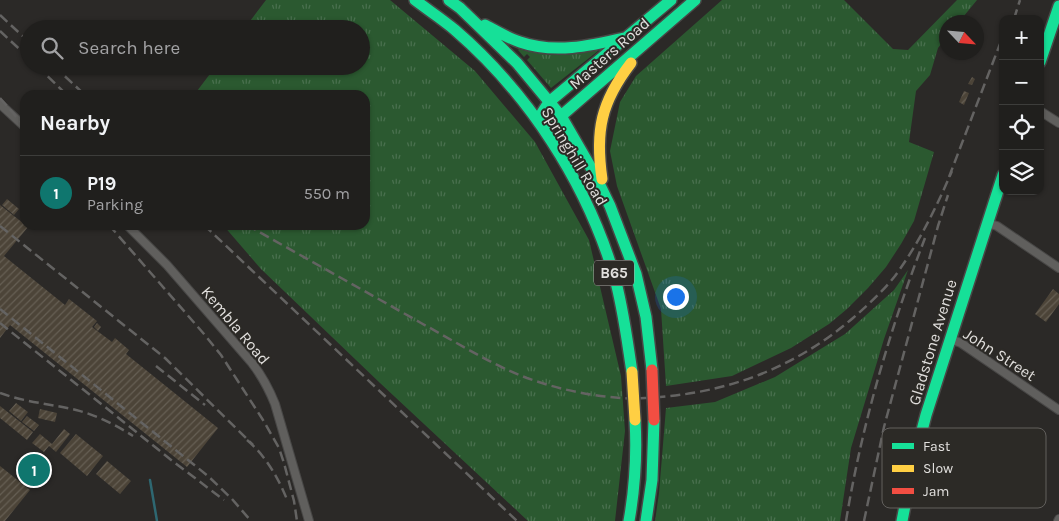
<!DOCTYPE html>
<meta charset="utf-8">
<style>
body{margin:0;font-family:Karla,sans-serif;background:#2d2c2a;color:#f1f3f6}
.controls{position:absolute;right:15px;top:15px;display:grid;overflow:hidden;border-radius:10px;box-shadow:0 1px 4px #0004}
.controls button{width:45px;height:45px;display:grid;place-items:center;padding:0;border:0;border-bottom:1px solid #3d3d3b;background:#201f1d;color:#f1f3f6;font:25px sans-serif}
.compass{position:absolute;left:939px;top:15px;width:45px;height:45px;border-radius:50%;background:#201f1d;box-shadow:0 1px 4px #0004;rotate:116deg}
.you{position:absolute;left:675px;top:296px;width:18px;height:18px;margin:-12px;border:4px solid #fff;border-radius:50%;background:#1a73e8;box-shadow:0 0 0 8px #1a73e833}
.badge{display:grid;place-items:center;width:32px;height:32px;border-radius:50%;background:#0f766e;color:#fff;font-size:16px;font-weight:700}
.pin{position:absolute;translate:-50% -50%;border:2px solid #fff;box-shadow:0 1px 5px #0006}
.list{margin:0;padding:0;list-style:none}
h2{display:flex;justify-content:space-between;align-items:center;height:65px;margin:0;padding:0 20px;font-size:21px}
h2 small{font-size:16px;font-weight:400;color:#a2a2a4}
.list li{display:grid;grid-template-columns:32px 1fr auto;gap:15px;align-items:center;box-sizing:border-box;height:75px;padding:0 20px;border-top:1px solid #3d3d3b}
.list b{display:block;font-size:19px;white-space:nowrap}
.list p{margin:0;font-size:16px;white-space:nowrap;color:#a2a2a4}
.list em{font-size:16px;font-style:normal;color:#a2a2a4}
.icon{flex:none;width:28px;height:28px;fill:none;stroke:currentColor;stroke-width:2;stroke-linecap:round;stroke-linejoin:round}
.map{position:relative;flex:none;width:1059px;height:521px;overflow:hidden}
.search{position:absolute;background:#201f1d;box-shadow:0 1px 4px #0004;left:20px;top:20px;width:350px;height:55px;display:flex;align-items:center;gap:12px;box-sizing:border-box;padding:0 18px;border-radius:28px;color:#a2a2a4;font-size:19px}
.panel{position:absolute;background:#201f1d;box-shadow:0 1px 4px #0004;left:20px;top:90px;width:350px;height:140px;border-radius:15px}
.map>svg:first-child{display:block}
.grass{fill:url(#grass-tufts)}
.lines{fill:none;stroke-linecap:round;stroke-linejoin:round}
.stream{stroke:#2e6771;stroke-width:2.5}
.building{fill:url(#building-hatch)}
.street-casing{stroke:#484746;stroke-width:10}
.fast-casing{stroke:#484746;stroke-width:14}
.slow-casing{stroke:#484746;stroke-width:14}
.street{stroke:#605f5d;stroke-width:8}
.fast{stroke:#16e098;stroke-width:11}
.slow{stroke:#ffcf43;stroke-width:11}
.rail{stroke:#646362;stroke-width:2.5;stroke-dasharray:10 5;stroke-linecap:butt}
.slow-bridge-casing{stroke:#484746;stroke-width:14;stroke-linecap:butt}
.jam-bridge-casing{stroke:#484746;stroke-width:14;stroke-linecap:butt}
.slow-bridge{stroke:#ffcf43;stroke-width:11}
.jam-bridge{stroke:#f24e42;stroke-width:11}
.labels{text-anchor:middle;stroke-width:4;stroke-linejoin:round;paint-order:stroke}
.shield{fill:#2c2a26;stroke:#aba9a6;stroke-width:1}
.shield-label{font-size:15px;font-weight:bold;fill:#e1dfdd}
.street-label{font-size:16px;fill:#e1dfdd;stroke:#2c2a26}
.key{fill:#2c2a26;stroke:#62605d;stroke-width:1}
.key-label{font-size:14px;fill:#e1dfdd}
</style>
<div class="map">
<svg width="1059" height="521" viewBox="0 0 1059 521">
<defs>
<pattern id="grass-tufts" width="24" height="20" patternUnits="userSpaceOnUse" patternTransform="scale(1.25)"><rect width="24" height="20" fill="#2b5930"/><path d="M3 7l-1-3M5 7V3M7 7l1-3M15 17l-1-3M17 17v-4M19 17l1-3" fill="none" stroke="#49704e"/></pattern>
<pattern id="building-hatch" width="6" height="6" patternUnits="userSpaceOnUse" patternTransform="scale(1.25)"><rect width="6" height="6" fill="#4c4438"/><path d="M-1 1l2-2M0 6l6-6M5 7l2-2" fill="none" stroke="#665f54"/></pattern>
</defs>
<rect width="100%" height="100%" fill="#2b2927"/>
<path class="grass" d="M266 0H390L475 71 535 142 589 240 621 376 625 431 615 521H528L380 383 261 269 223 225H365V95H194L216 66H361V29H244Z
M722 0H844L893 49 908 50 957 0H977L959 22H946V38L938 48 930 75 916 91 909 142 934 152 914 221 901 244 886 267 868 288 847 309 829 324 791 348 732 376 666 386 661 309 617 186 610 151 620 102 636 76Z
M519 49C547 57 569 56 597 50L598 51 551 88 527 60 530 57 527 54 524 57 518 50Z
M908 270 884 339 851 448 840 521H655L659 493 666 408 715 402 775 377 845 334 894 290Z"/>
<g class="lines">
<path class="stream" d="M150 480 157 521"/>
</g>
<path class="building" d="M972 77 975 79 972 85 968 84Z
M964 91 969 93 964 105 959 102Z
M7 199 19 209 14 215 2 205Z
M0 205 28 227 4 256 65 305 69 299 97 321 92 327 112 342 115 338 129 350 126 354 218 428 187 467 10 325 0 338Z
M1053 289 1059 294V304L1046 322 1035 314Z
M97 323 101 327 98 331 94 327Z
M16 403 28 412 21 421 9 411Z
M0 406 33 432 27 440 0 418Z
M40 409 57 413 55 422 38 418Z
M27 416 39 425 34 431 22 422Z
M64 429 70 434 56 452 49 446 44 452 32 443 40 434 52 444Z
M76 434 103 456 87 476 60 453Z
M107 461 131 481 120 494 96 474Z
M0 466 30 490 5 521H0Z"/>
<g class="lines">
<defs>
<path id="street" d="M0 104 25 127
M1040 111 1059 123
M987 223 997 226 1059 268
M127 225 167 265 252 363C262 376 269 389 275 404L309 521
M950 339 961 343 1059 410
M1058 521 1059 519"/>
<path id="fast" d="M415 0C428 10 442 19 455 30 528 93 586 181 614 275 623 306 627 340 632 372
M449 0 460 8 517 63 561 116 594 173 610 206 636 274 646 317 652 370
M485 25C496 31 508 38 520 42 554 54 590 46 624 38
M1040 62 1059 6
M539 123 542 113 549 102 671 0
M540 124 551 122 561 116 695 0
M629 521C635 487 637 454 635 420
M646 521 652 480 654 420
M902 521 913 465 926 415 1003 175"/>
<path id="slow" d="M602 179C595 131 601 102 631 63"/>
</defs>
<use href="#street" class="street-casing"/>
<use href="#fast" class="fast-casing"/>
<use href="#slow" class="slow-casing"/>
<use href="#street" class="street"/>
<use href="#fast" class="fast"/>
<use href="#slow" class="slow"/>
<path class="rail" d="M0 15 29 42
M1014 19 1020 0
M0 31 29 58
M37 66 67 95
M54 66 85 95
M0 98 25 127
M949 177 1003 36
M109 225 204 334 221 355 263 420 279 448 284 463 294 501 297 521
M204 225 517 521
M247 225C305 258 363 290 421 323 456 342 490 364 527 378 557 389 590 396 622 398 635 399 648 398 660 397 733 391 797 366 853 318 868 305 883 291 895 276 919 243 936 208 952 171
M0 226 165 358 253 445
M0 309 208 476 232 499 251 521
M0 323 175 463 224 500
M156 366 205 405
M0 393C24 402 51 404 76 410 96 415 116 425 133 436
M247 440C266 456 279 479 288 502
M846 521C862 424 890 329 925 238
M864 521 884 427 938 226 948 195"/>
<defs>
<path id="slow-bridge" d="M632 372 635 420"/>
<path id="jam-bridge" d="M652 370 654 420"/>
</defs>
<use href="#slow-bridge" class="slow-bridge-casing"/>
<use href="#jam-bridge" class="jam-bridge-casing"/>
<use href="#slow-bridge" class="slow-bridge"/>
<use href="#jam-bridge" class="jam-bridge"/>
</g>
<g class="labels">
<rect class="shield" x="594" y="260.5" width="40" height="25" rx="4"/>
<g class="shield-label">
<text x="614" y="278">B65</text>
</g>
<g class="street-label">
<text transform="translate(609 53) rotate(-41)" y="6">Masters Road</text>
<text transform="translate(575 156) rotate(59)" y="6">Springhill Road</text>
<text transform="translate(236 325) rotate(50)" y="6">Kembla Road</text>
<text transform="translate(932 342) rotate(-73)" y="6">Gladstone Avenue</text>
<text transform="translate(1000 354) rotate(33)" y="6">John Street</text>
</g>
</g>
<rect x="882" y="428" width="164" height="80" rx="8" class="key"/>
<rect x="892" y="443" width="22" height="6" fill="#16e098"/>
<rect x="892" y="465" width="22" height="7" fill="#ffcf43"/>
<rect x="892" y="488" width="22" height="6" fill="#f24e42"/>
<g class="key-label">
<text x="923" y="451">Fast</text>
<text x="923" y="473">Slow</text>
<text x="923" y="496">Jam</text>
</g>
</svg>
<div class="controls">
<button>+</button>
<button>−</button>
<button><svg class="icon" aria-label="locate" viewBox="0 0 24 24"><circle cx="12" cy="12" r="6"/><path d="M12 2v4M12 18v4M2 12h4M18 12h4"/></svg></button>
<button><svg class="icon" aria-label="layers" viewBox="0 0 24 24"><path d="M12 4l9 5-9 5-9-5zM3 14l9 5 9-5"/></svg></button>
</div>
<svg class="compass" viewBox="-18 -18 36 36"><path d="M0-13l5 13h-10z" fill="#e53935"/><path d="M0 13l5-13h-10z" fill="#a2a2a4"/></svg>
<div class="you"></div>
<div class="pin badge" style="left:34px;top:470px">1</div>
<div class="search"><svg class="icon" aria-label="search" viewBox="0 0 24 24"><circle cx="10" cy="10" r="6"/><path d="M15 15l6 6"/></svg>Search here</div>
<section class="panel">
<h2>Nearby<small></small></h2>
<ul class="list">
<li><span class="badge">1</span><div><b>P19</b><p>Parking</p></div><em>550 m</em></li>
</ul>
</section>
</div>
